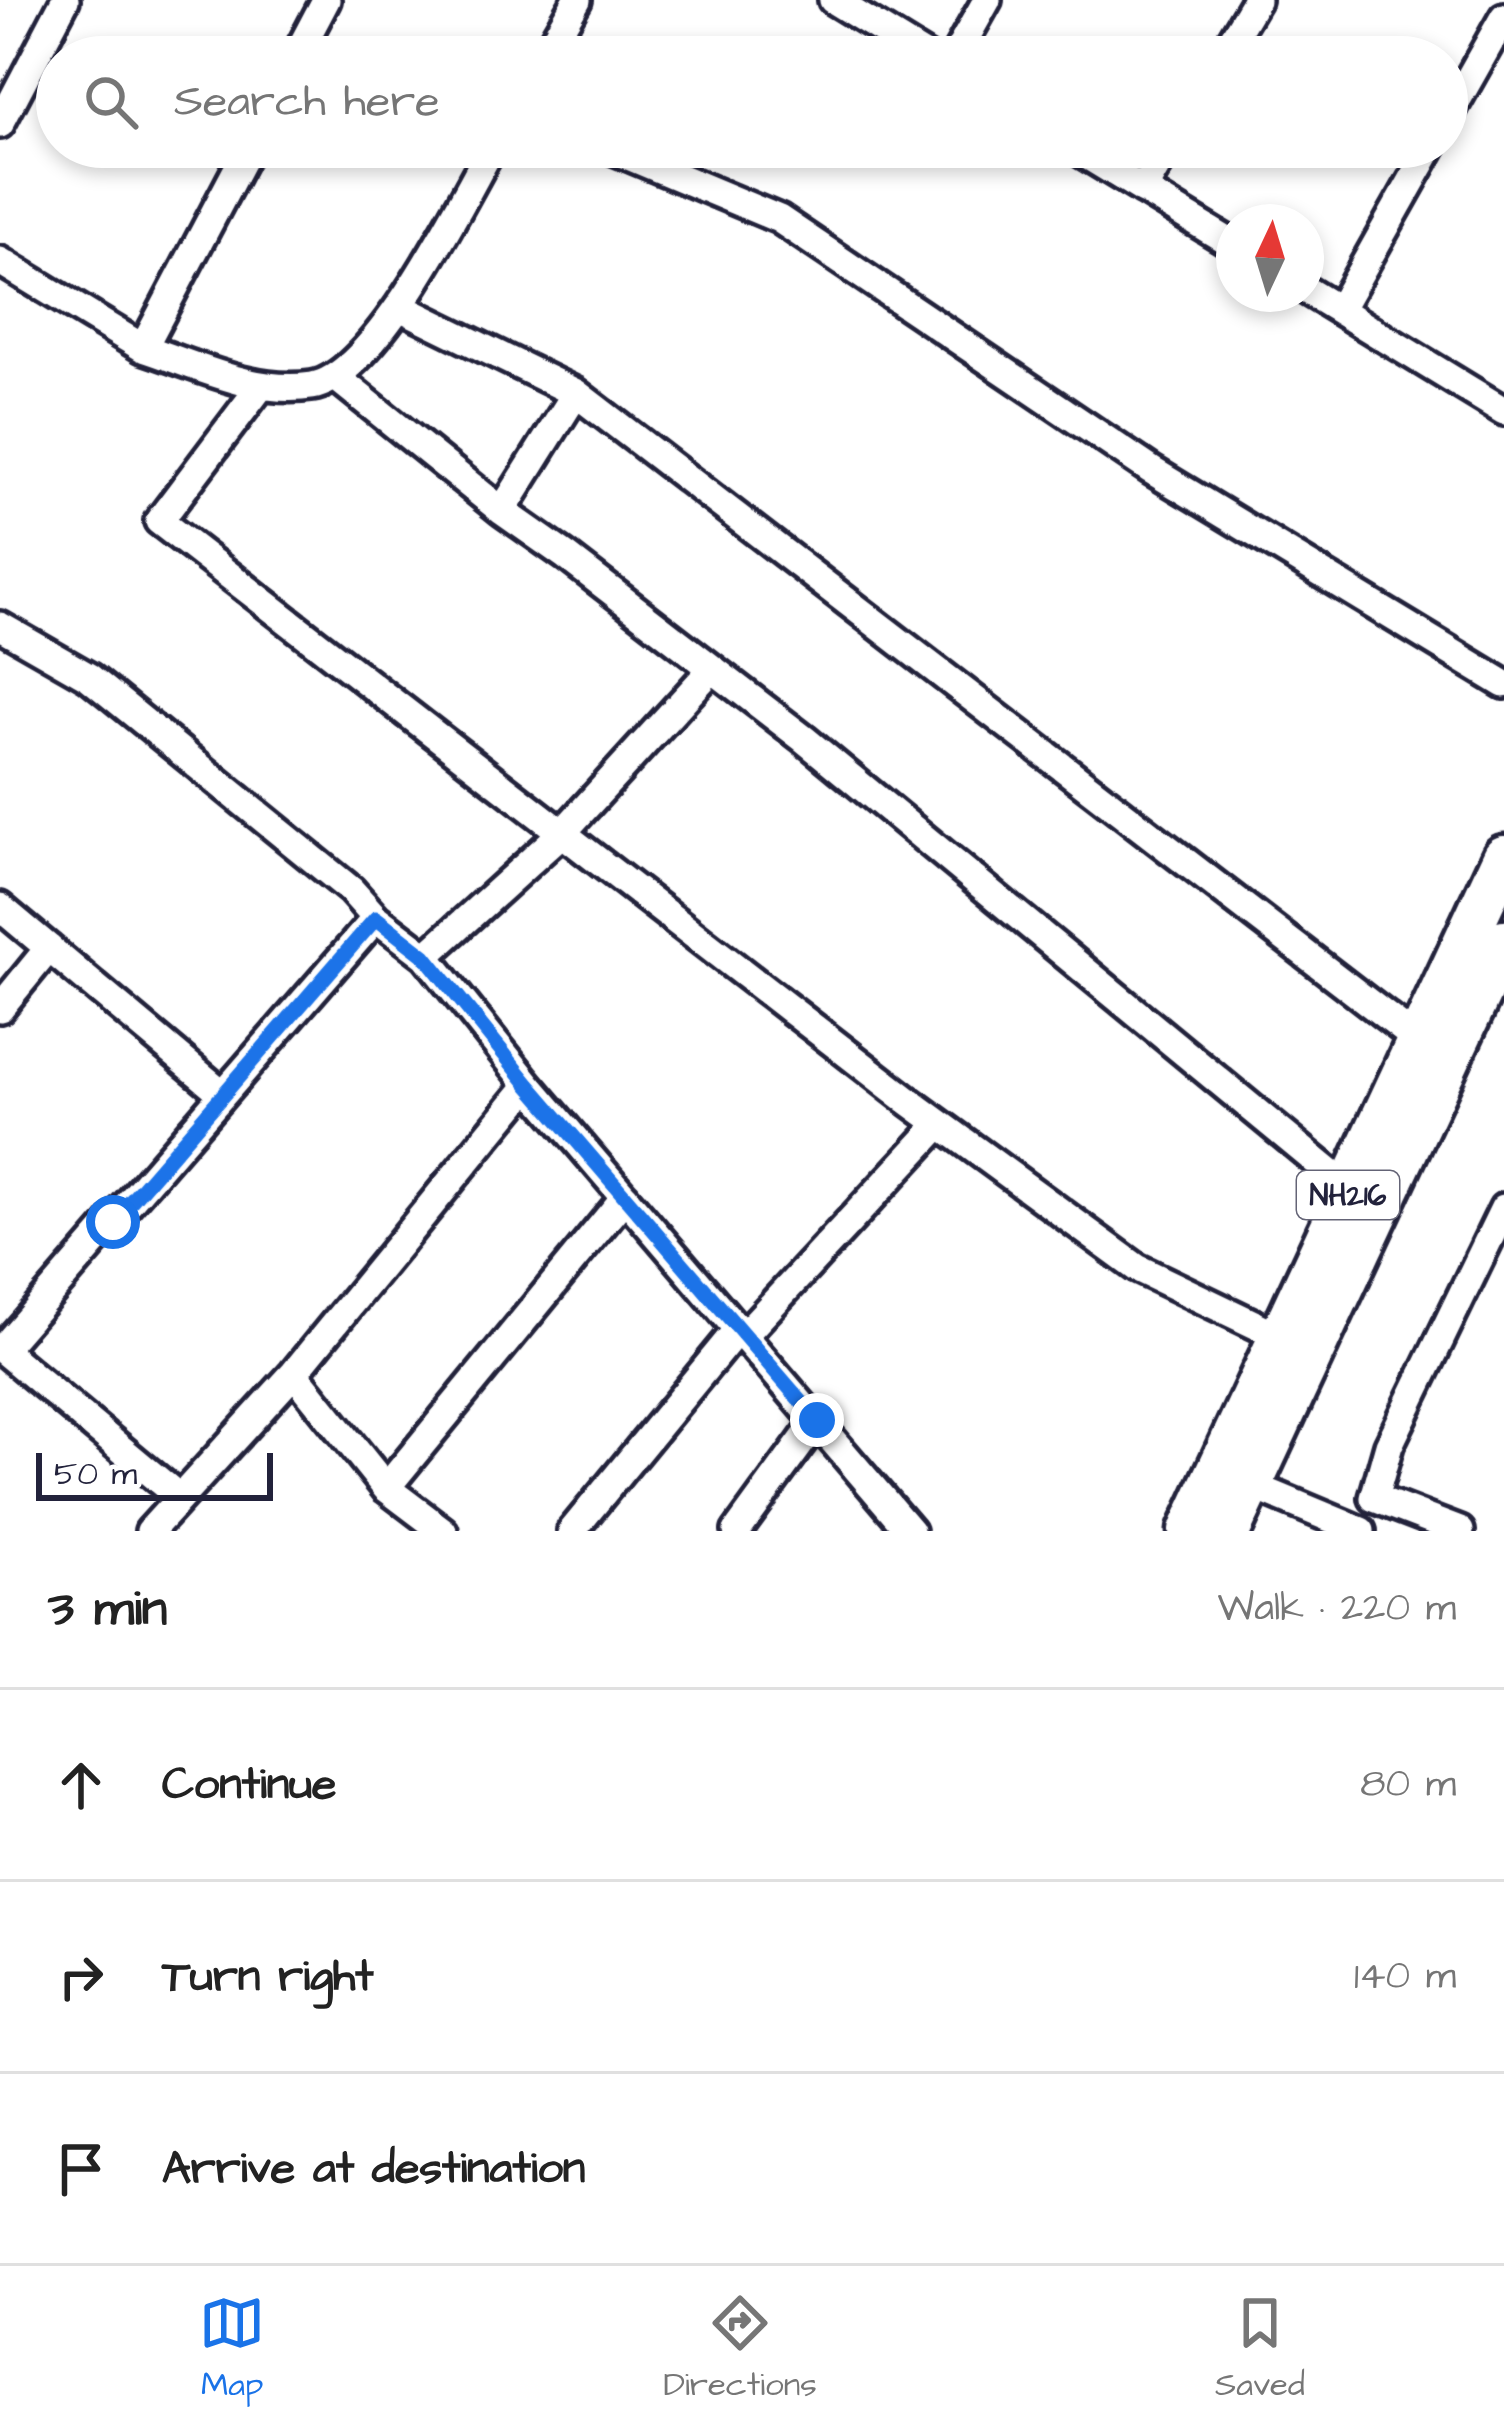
<!DOCTYPE html>
<meta charset="utf-8">
<style>
body{margin:0;font-family:"Architects Daughter",sans-serif;background:#f6f6f6;color:#222}
.compass{position:absolute;left:1216px;top:204px;width:108px;height:108px;border-radius:50%;background:#fff;box-shadow:0 6px 18px #0003;rotate:4deg}
.scale{position:absolute;left:36px;bottom:30px;width:237px;box-sizing:border-box;padding-left:12px;border:6px solid #22223b;border-top:0;font-size:33px;line-height:42px;white-space:nowrap;color:#22223b;-webkit-text-stroke:9px #fff;paint-order:stroke}
.stop{position:absolute;width:36px;height:36px;margin:-27px;border:9px solid #1a73e8;border-radius:50%;background:#fff}
.stop.end{background:#1a73e8;border-color:#fff;box-shadow:0 3px 12px #0008}
.list{margin:0;padding:0;list-style:none}
h2{display:flex;justify-content:space-between;align-items:center;height:156px;margin:0;padding:0 48px;font-size:51px}
h2 small{font-size:39px;font-weight:400;color:#767676}
.list li{display:grid;grid-template-columns:78px 1fr auto;gap:36px;align-items:center;box-sizing:border-box;height:192px;padding:0 48px;border-top:3px solid #e0e0e0}
.list b{display:block;font-size:45px;white-space:nowrap}
.list em{font-size:39px;font-style:normal;color:#767676}
.icon{flex:none;width:66px;height:66px;fill:none;stroke:currentColor;stroke-width:2;stroke-linecap:round;stroke-linejoin:round}
.map{position:relative;flex:none;width:1504px;height:1531px;overflow:hidden}
.search{position:absolute;background:#fff;box-shadow:0 6px 18px #0003;left:36px;right:36px;top:36px;height:132px;display:flex;align-items:center;gap:30px;box-sizing:border-box;padding:0 42px;border-radius:66px;color:#767676;font-size:45px}
.sheet{height:732px;background:#fff}
nav{display:flex;justify-content:space-around;align-items:center;box-sizing:border-box;height:168px;border-top:3px solid #e0e0e0;background:#fff;font-size:33px;color:#767676}
nav a{display:grid;justify-items:center;gap:6px}
nav .on{color:#1a73e8}
.map>svg:first-child{display:block}
.lines{fill:none;stroke-linecap:round;stroke-linejoin:round}
.minor-casing{stroke:#22223b;stroke-width:36}
.trunk-casing{stroke:#22223b;stroke-width:51}
.minor{stroke:#fff;stroke-width:27}
.trunk{stroke:#fff;stroke-width:42}
.route{stroke:#1a73e8;stroke-width:15}
.labels{text-anchor:middle;stroke-width:9;stroke-linejoin:round;paint-order:stroke}
.shield{fill:#fff;stroke:#646476;stroke-width:3}
.shield-label{font-size:30px;font-weight:bold;fill:#22223b}
</style>
<div class="map">
<svg width="1504" height="1531" viewBox="0 0 1504 1531">
<rect width="100%" height="100%" fill="#fff"/>
<filter id="ink" filterUnits="userSpaceOnUse"><feTurbulence type="fractalNoise" baseFrequency=".00833" numOctaves="2"/><feDisplacementMap in="SourceGraphic" scale="24" xChannelSelector="R" yChannelSelector="G"/><feConvolveMatrix kernelMatrix="1 2 1 2 8 2 1 2 1" color-interpolation-filters="sRGB"/></filter>
<g filter="url(#ink)">
<g class="lines">
<defs>
<path id="minor" d="M833 0 926 57
M296 57 326 0
M544 57 577 0
M955 57 987 0
M1222 57 1256 0
M1447 118 1504 17
M0 124 65 0
M607 147 779 219 1151 470 1504 684
M1073 147 1234 245
M1143 190 1168 147
M0 261 143 348 249 147
M1306 290 1504 411
M400 307 576 393 1420 1042
M1339 310 1431 147
M143 348C196 365 255 395 312 386 376 376 460 203 492 147
M337 378 502 511 566 556 804 739 1351 1190
M261 386 159 521 906 1099 1137 1268 1281 1337
M502 511 576 393
M0 626 89 677 351 890 376 918 426 956 529 1085
M0 907 223 1094
M426 956 564 831 712 669
M0 1008 49 948
M743 1336 940 1124
M0 1348 180 1498
M2 1349 376 918
M294 1373 386 1488
M1239 1480 1361 1531
M150 1531 294 1373 529 1085 910 1531
M443 1531 386 1488 625 1197
M572 1531 737 1330
M737 1531 817 1421
M1460 1531 1374 1498 1389 1445 1504 1208"/>
<path id="trunk" d="M1190 1531 1504 857
M1229 1531 1504 941"/>
</defs>
<use href="#minor" class="minor-casing"/>
<use href="#trunk" class="trunk-casing"/>
<use href="#minor" class="minor"/>
<use href="#trunk" class="trunk"/>
</g>
</g>
<g class="lines" filter="url(#ink)">
<path class="route" d="M113 1222 376 918 425 956 529 1085 817 1420"/>
</g>
<g class="labels">
<rect class="shield" x="1297" y="1171" width="102" height="48" rx="9"/>
<g class="shield-label">
<text x="1348" y="1205">NH216</text>
</g>
</g>
</svg>
<svg class="compass" viewBox="-18 -18 36 36"><path d="M0-13l5 13h-10z" fill="#e53935"/><path d="M0 13l5-13h-10z" fill="#767676"/></svg>
<div class="scale">50 m</div>
<div class="stop" style="left:113px;top:1222px"></div>
<div class="stop end" style="left:817px;top:1420px"></div>
<div class="search"><svg class="icon" aria-label="search" viewBox="0 0 24 24"><circle cx="10" cy="10" r="6"/><path d="M15 15l6 6"/></svg>Search here</div>
</div>
<section class="sheet">
<h2>3 min<small>Walk · 220 m</small></h2>
<ul class="list">
<li><svg class="icon" aria-label="ahead" viewBox="0 0 24 24"><path d="M12 20V5M6 11l6-6 6 6"/></svg><div><b>Continue</b></div><em>80 m</em></li>
<li><svg class="icon" aria-label="right" viewBox="0 0 24 24"><path d="M7 20v-9h11M14 6l5 5-5 5"/></svg><div><b>Turn right</b></div><em>140 m</em></li>
<li><svg class="icon" aria-label="arrive" viewBox="0 0 24 24"><path d="M6 21V4h12l-3 4 3 4H6"/></svg><div><b>Arrive at destination</b></div></li>
</ul>
</section>
<nav>
<a class="on"><svg class="icon" aria-label="map" viewBox="0 0 24 24"><path d="M3 6l6-2 6 2 6-2v14l-6 2-6-2-6 2zM9 4v14M15 6v14"/></svg>Map</a>
<a><svg class="icon" aria-label="directions" viewBox="0 0 24 24"><path d="M12 3l9 9-9 9-9-9zM9 14v-3h6M13 9l2 2-2 2"/></svg>Directions</a>
<a><svg class="icon" aria-label="saved" viewBox="0 0 24 24"><path d="M7 4h10v16l-5-4-5 4z"/></svg>Saved</a>
</nav>
